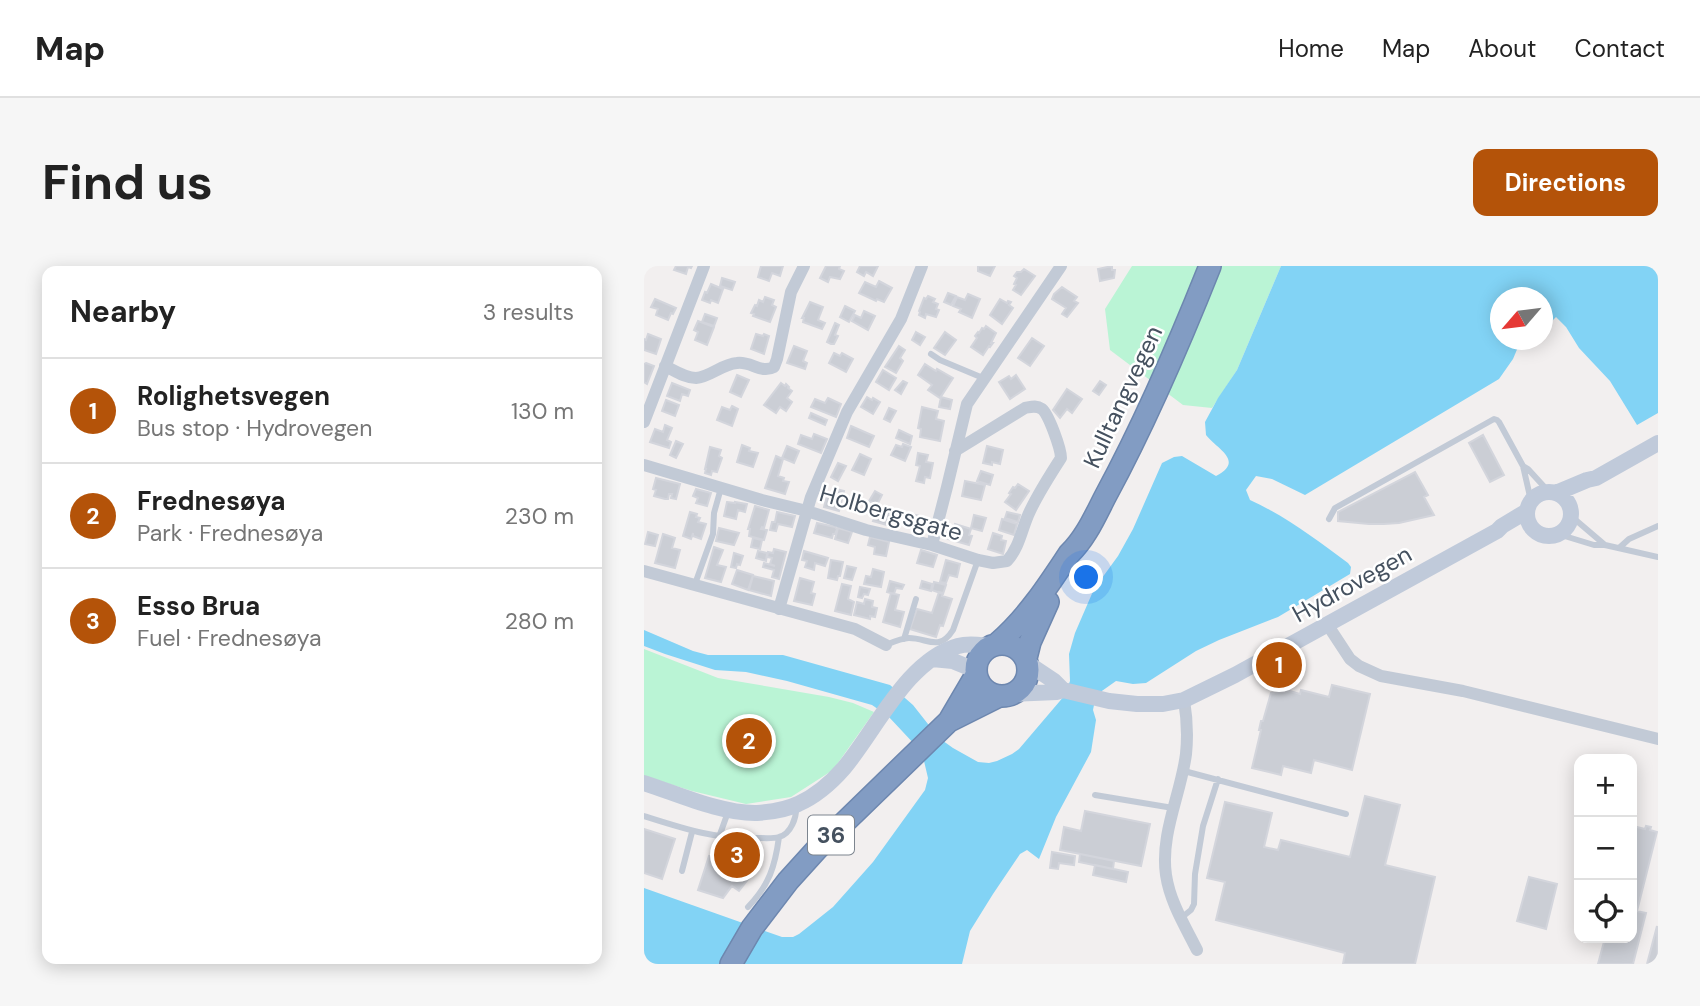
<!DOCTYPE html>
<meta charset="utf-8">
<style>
body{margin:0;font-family:"DM Sans",sans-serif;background:#f6f6f6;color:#222}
.controls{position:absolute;right:21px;bottom:21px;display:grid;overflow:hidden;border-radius:14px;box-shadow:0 4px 18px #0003}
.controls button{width:63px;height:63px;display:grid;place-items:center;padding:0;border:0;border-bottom:2px solid #e0e0e0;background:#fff;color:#222;font:35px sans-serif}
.compass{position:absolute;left:846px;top:21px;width:63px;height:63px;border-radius:50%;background:#fff;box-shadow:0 4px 18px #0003;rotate:242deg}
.you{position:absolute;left:443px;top:312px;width:24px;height:24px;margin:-18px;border:5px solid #fff;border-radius:50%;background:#1a73e8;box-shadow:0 0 0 10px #1a73e833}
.badge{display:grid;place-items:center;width:46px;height:46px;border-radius:50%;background:#b45309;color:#fff;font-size:23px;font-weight:700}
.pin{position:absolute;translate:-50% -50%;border:4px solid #fff;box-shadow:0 2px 7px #0006}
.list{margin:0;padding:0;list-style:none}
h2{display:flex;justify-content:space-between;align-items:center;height:91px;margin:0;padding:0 28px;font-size:30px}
h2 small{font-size:23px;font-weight:400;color:#767676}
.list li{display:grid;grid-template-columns:46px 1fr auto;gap:21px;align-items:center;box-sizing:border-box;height:105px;padding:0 28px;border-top:2px solid #e0e0e0}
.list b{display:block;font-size:26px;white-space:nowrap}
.list p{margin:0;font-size:23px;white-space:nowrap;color:#767676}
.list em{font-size:23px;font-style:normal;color:#767676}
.icon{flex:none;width:38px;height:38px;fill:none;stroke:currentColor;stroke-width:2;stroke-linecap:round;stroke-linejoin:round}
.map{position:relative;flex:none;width:1014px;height:698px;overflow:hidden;border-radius:14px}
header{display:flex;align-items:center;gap:42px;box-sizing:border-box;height:98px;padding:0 35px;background:#fff;border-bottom:2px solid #e0e0e0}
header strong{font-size:33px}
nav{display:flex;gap:38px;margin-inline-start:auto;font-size:24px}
.intro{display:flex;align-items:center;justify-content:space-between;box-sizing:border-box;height:168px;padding:0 42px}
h1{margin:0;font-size:49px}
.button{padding:18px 32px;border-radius:14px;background:#b45309;color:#fff;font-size:24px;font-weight:700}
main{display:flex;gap:42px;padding:0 42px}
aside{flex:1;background:#fff;border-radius:14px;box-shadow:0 4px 18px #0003}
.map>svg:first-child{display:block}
.green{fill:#baf4d5}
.water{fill:#82d3f5}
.building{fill:#cbced5;stroke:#d3d5dc;stroke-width:2}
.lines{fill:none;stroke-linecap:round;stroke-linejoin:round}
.highway-casing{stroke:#6d87af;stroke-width:24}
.lane{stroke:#c2cad6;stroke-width:6}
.street{stroke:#c2cad6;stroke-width:12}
.secondary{stroke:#c0cada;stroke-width:16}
.highway{stroke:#829cc3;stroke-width:21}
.labels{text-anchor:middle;stroke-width:5;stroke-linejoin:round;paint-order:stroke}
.shield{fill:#fff;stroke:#7d858f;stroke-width:2}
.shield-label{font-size:23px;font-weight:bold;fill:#45515f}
.street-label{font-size:24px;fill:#45515f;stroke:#fff}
</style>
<header>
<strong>Map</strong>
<nav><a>Home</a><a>Map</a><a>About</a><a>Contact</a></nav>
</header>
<div class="intro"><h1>Find us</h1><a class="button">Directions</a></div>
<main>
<aside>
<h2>Nearby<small>3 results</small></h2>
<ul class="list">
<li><span class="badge">1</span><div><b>Rolighetsvegen</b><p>Bus stop · Hydrovegen</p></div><em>130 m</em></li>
<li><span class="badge">2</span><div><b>Frednesøya</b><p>Park · Frednesøya</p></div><em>230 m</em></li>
<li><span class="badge">3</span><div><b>Esso Brua</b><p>Fuel · Frednesøya</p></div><em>280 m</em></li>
</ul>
</aside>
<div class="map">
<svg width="1014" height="698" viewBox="0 0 1014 698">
<rect width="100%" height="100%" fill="#f2efef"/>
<path class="green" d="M488 0H637L593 104 568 142 539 139 466 84 461 43Z
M0 383 74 412 185 431 209 437 230 446 189 504 147 531 102 538 48 525 0 510Z"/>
<path class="water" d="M637 0H1014V147L993 159 966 115 935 82 922 61 912 51 904 59 899 61 898 32H856V74H877L869 93 855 113 661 229 628 213 612 210 602 224 606 234C641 250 673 274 704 297L707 301 706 308 634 351 575 374 552 385 502 417 489 418 472 415 455 427 451 434 449 444 452 454 447 486 412 551 395 593 383 584 376 588 349 628 326 665 318 698H0V622L138 671H149L155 668 189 641 229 596 281 524 284 512 280 495 273 481 244 450 228 439 143 415 102 406 71 404 21 388 0 380V364L49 385 64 389H139L246 419 269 439 295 472 309 482 334 496 345 497 353 495 368 488 375 483 421 429 426 415 425 388 431 367 450 323 474 290 489 263 518 197 530 191 538 190 572 210C601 195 573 183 562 169L561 156 574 132 593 104Z"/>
<path class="building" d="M32 0H48L47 2 44 1 42 8 30 4Z
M117 0H139L136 10 128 7 125 15 114 11Z
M182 0H196L195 3 200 5 196 13 186 11 184 16 176 12Z
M216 0H234L229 10 222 6 220 10 213 6Z
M334 0H351L346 10 334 5Z
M468 0V4H471L470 12 456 15 454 3Z
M380 3 391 10 377 29 369 24 372 19 370 18 373 12 370 10 373 6H377Z
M78 12 91 16 88 24 76 20Z
M235 15 248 22 240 36 233 33 232 35 215 27 221 16 232 21Z
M67 18 79 23 74 37 67 34 66 37 58 34 61 26 63 27Z
M418 21 433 31 430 35 434 37 423 51 418 48 422 42 408 33 410 28Z
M304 27 312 30 307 39 300 36Z
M324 28 336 33 328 52 315 46 317 43 309 40 313 31 321 34Z
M284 30 291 33 289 36 294 38 292 43 295 44 292 51 282 48 281 52 275 49 276 46 275 45 280 32 282 33Z
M121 31 130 34 128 39 132 41 126 56 109 50 110 48 107 47 111 39 113 40 115 34 119 36Z
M11 33 32 42 29 48 27 47 24 54 12 49 14 43 7 41Z
M356 33 363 37 364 35 367 36 365 39 369 42 358 58 346 49Z
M166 36 179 41 174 54 181 57 178 63 159 56 160 52H158Z
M201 40 211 45 205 56 196 51Z
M220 45 231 50 224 64 208 55 211 49 217 52Z
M61 48 73 52 70 60 58 56Z
M54 55 70 61 63 79 51 74 54 66 50 64Z
M191 57 195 59 191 69 194 70 190 78H187L183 76Z
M342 60 352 67 347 77H349L346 81 345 80 339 89 327 81 333 72 331 70 334 66 335 67 338 62 340 63Z
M272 66 281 71 276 79 268 74Z
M301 66 312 74 301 89 290 82Z
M4 68 17 73 12 88 0 84V73L2 74Z
M112 68 119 70 120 68 125 70 120 88 107 83Z
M388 72 400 80 386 100 374 92Z
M150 80 163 85 159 95 163 97 161 103 143 97Z
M255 80 261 84 256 92 259 95 252 107 241 101Z
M190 87 196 90 198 87 209 93 202 106 185 97Z
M2 97 10 100 3 118 0 116V98Z
M281 98 292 105 293 103 309 112 296 132 284 124 288 119 274 109Z
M239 104 252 112 245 124 232 116Z
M93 109 105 114 97 131 86 126Z
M372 109 381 123 366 133 355 116 365 110 367 113Z
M259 115 263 117 257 128 251 124Z
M456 115 462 119 455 129 449 125Z
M28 117 46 124 44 130 38 128 36 135 23 130Z
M137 117 141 120 142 118 145 121 144 122 148 125 143 132 148 136 142 145 136 141 132 147 120 139Z
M423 123 438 133 428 147 423 143 416 152 409 144Z
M223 131 228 134 229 132 236 136 229 148 217 141Z
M297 131 308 134 306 143 295 141Z
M184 132 197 138 192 151 167 141 171 133 181 137Z
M22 134 35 139 31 150 18 145Z
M88 140 94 143 88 160 73 154 78 141 86 144Z
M278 141 294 145 292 153 300 155 296 175 276 171 277 163 274 162Z
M245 142 252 145 246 156 240 153Z
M167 147 183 154 181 159 165 152Z
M21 159 28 162 23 174 27 176 25 182 6 176 11 163 19 166Z
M207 160 230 170 225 181 203 172Z
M255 164 268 170 266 178 252 172Z
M170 168 183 173 177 187 154 178 157 169 168 173Z
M839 169 860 209 846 216 825 177Z
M32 175 39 178 32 192 26 189Z
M259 178 267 181 261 195 247 189 252 179 258 181Z
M98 179 106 182 105 185 114 187 109 201 93 196Z
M143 180 155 185 150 197 138 192Z
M343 180 359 184 356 198 348 196V199L339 197Z
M66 181 77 184 75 190 78 192 73 206 68 205 67 209 61 207 62 203H61Z
M274 187 284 189 282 196 289 197 286 212 281 211 280 217 272 215 276 200 272 199Z
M216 188 227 193 220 209 208 204Z
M132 190 139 193 134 210 140 212 139 215 145 216 141 228 121 222Z
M194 197 202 200 194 215 187 211Z
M337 205 349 209 346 219 333 215Z
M771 206 784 229 780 231 790 249 755 257 740 258H725L694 255V246Z
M12 212 36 218 32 233 27 232 28 228H25L24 233H21L10 230 12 224 9 223Z
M321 215 341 219 337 234 318 230Z
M374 218 385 225 372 244 361 236 367 228 365 227 369 221 371 222Z
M52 223 67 227 63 240 52 237 54 232 49 230Z
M192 223 200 225 195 245 180 241 183 230 189 232Z
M231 225 238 229 233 239 225 235Z
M83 236 91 237V236L103 238 101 246 94 244 92 253 80 250Z
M111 240 125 244 120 262 118 261 117 263 123 264 120 274 105 270 106 263H104Z
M246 243 254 245 250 261 229 255 234 244 245 246Z
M46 246 53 248 52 251 56 252 54 256 62 258 57 273 49 270V267L47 273 39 270Z
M133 246 151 250 148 261 134 258 132 265 126 264 128 256H131Z
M363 246 376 249 374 256 361 252Z
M264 247 279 251 275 264 261 260Z
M330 249 342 252 338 265 327 262Z
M358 253 373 258 370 269 355 264Z
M173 257 191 261 193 263 191 268H189L188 272 170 267Z
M311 258 327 263 325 269 328 270 325 279 301 272 304 263 309 265Z
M75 262 95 267 90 279 72 275Z
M194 262 208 266 204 277 191 273Z
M4 266 14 269 11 280 1 278Z
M349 267 358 270 357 274 362 275 359 288 344 283Z
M19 268 31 272 28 282 36 284 31 302 11 297Z
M226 271 245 276 242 290 230 288 231 281 224 279Z
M109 272 118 274 116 283 107 281Z
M70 281 79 284 73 299 82 301 77 316 61 312Z
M130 283 142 286 135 313 128 311 130 304 119 301 120 297 131 300 126 298 128 292 123 291 124 286 129 287Z
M277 284 293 289 289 301 273 297Z
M114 285 123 287 122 295 112 292Z
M160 285 184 292 181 300 171 297 170 304 161 301 163 295 158 294Z
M90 287 99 290 96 299 93 298 92 302 87 301Z
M187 294 199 296 196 310H194L193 314 184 312Z
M302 294 316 298 313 311 305 309 302 317 296 316Z
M203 300 212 302 208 314 200 312Z
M229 303 240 306 237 321 220 318 222 310 227 311Z
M93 304 109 309 104 324 88 318Z
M109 310 130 315 127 330 105 324Z
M156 312 170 316 167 327 171 328 168 339 150 335Z
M246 315 260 319 258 323 252 322 250 328 243 326Z
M278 315 288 318 287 325 276 322Z
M290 316 302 319 299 328 288 324Z
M198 318 207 320 204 333 210 336 207 349 191 345Z
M216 321 226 323 224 329 220 328 218 332 214 331Z
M295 326 299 327 298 330 308 333 299 360 296 359 292 371 266 363 273 343 288 347Z
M247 327 255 329 251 344 260 346 256 361 239 356Z
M221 333 229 335 228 341 233 342 231 351 226 350V353L210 349 213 336 220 338Z
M688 419 726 428 708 504 670 494 667 507 639 500 637 509 608 502 617 464H615L617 455H619L627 427 646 425 656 428 657 424 685 431Z
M721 530 756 539 741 599 791 611 771 698H699L701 687 572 654 581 616 563 612 581 536 628 547 620 581 634 584 637 574 706 591Z
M441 545 506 558 497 600 416 584 420 561 437 565Z
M988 547 992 548 989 560 1001 563 1002 560 1007 561 1006 564 1013 566 993 645 988 644Z
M0 563 31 573 18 613 0 607Z
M408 586 431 590 430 599 415 597 414 603 406 602Z
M436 588 470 595 469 603 435 596Z
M65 590 102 602 98 607 105 612 95 625 88 620 79 632 54 624Z
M451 599 484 606 482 616 449 609Z
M885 611 913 618 902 663 873 655Z
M988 644 1002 647 989 698H954L961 672H988Z
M1013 660 1014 698H1003Z"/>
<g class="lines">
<defs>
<path id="highway" d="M354 377C383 352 404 320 425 288 442 272 452 248 462 229 502 155 535 78 566 0
M332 404a26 26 0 1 1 52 0a26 26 0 1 1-52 0Z
M382 392 386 376 404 336
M305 455 355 430
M87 698 108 662 144 615 173 583 305 455 332 409"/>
</defs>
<use href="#highway" class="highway-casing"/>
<path class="lane" d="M287 88 296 94 339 112
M879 200 884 203 905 226
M927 250 961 279
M685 253 691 242 850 153 853 154 855 156 879 200 887 235
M914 268 950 279H961L1014 291
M975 282 985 273 1014 260
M51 318 69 268 70 247 77 222
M260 373 272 333
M242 379C249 376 258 372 265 372 284 372 295 386 309 364L334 294
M540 505 702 548
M451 529 529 542
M0 550C38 562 73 574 113 572 119 572 129 573 135 571 147 568 153 551 152 540
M75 571 84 546
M38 605 48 566
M104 641C125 619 131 601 135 571
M537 652 547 644 550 638 551 608 559 560 574 513"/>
<path class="street" d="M21 100C31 105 41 112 52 112 66 111 78 98 93 97 107 95 117 108 130 101L133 93 147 26 160 0
M0 156 60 0
M0 199 118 234 163 245 222 264 288 279 334 294 349 297 363 295C376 281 378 261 386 245 395 226 406 209 417 192 417 183 405 149 398 143 392 139 387 141 381 142L311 185
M288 279 303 221 323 138 417 0
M0 305 211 363 242 379
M135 343 167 231 203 146 257 53 278 0
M683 358 706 393 715 400 737 410 819 425 1014 473
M540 434C543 452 544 469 542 488 537 528 516 568 522 609 526 636 541 660 553 684"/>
<path class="secondary" d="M883 248a22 22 0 1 1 44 0a22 22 0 1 1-44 0Z
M912 227 943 214 952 212 1014 177
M288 393 309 395 331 404
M383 397 410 415 419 424 465 435 493 438H519L540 434 591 409 853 265 858 260 883 245
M369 428 413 426 419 424
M0 517C34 528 78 548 113 547 126 546 142 544 154 538 172 530 187 517 200 502 232 464 263 394 314 380 325 377 335 379 345 380"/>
<use href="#highway" class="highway"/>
</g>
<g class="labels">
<rect class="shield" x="164" y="549.5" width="46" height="39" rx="5"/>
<g class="shield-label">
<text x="187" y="577">36</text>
</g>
<g class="street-label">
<text transform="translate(479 131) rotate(-65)" y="8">Kulltangvegen</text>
<text transform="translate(247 247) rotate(16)" y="8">Holbergsgate</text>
<text transform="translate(708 318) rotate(-29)" y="8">Hydrovegen</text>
</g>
</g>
</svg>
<div class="controls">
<button>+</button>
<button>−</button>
<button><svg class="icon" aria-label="locate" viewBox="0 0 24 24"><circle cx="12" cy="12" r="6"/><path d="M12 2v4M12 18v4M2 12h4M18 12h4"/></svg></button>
</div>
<svg class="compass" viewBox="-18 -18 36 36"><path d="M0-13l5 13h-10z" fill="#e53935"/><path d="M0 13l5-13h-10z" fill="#767676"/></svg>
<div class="you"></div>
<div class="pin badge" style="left:635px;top:399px">1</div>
<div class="pin badge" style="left:105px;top:475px">2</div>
<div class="pin badge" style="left:93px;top:589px">3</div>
</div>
</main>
